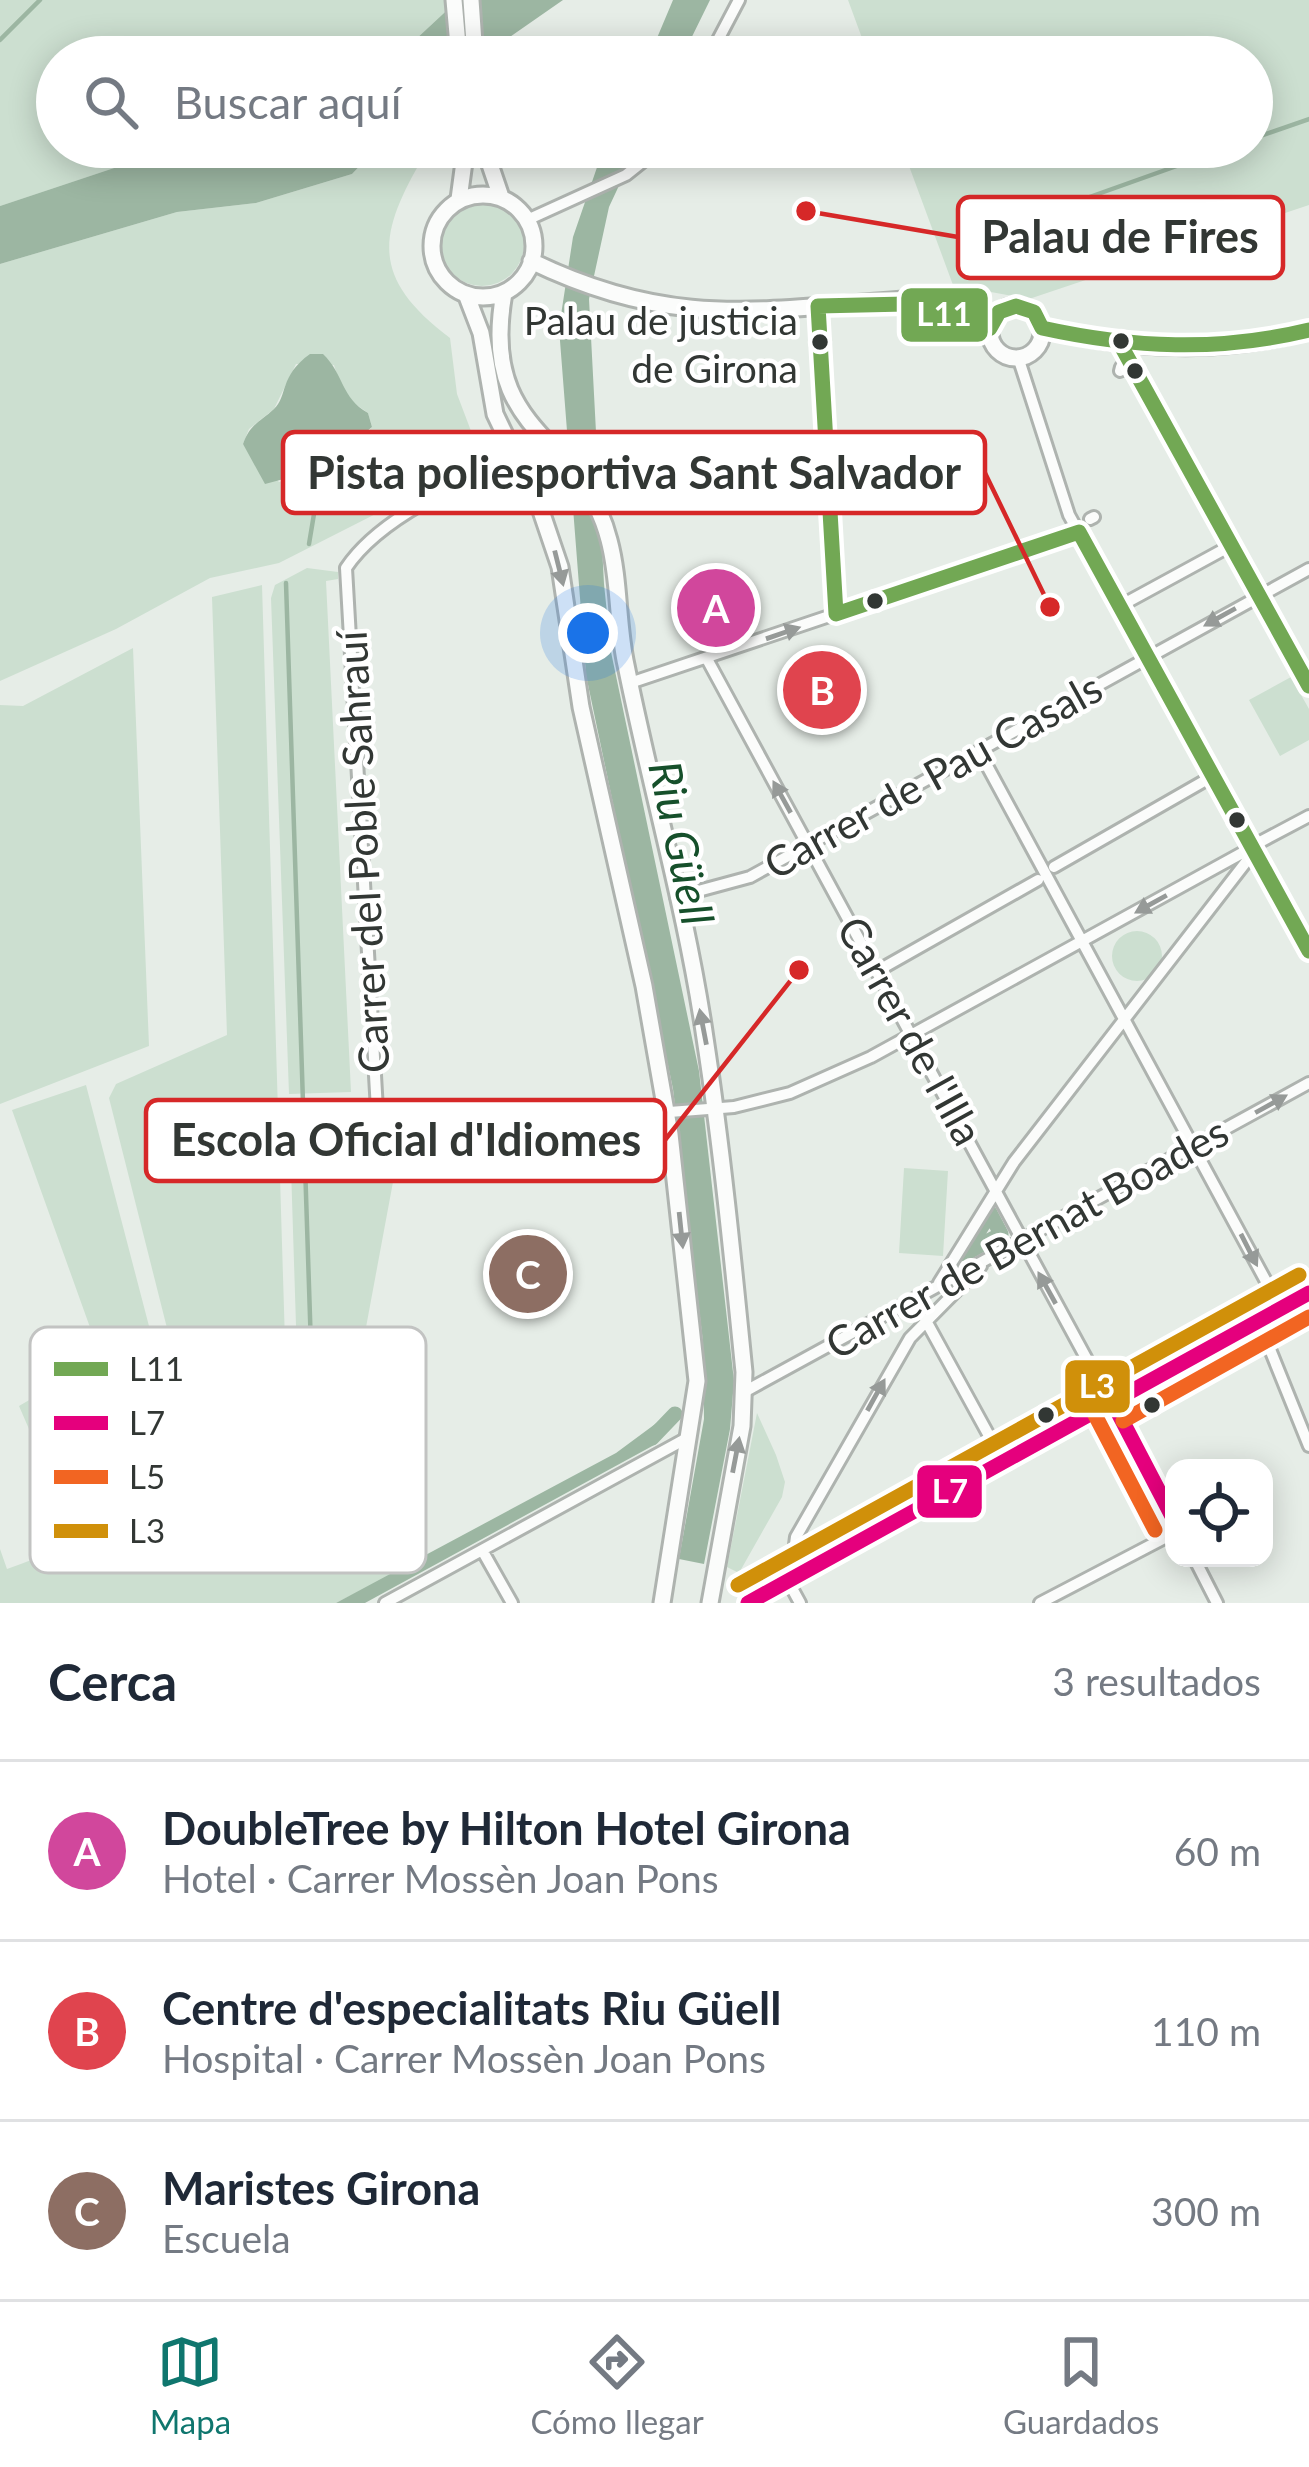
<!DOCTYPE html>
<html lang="es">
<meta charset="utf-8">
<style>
body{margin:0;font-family:Lato,sans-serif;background:#f6f6f7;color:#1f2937}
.controls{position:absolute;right:36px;bottom:36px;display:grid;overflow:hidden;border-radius:24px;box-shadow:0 6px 30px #0003}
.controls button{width:108px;height:108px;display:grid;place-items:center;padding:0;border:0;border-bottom:3px solid #e0e1e3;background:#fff;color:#1f2937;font:60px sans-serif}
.you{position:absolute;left:588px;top:633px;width:42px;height:42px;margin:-30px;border:9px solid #fff;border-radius:50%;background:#1a73e8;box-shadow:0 0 0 18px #1a73e833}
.badge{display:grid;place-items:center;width:78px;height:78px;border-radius:50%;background:#0f766e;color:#fff;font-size:39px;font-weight:700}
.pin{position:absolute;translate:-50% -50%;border:6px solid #fff;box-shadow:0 3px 12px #0006}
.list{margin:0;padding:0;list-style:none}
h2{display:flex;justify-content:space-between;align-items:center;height:156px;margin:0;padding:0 48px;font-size:51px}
h2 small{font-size:39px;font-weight:400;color:#747a83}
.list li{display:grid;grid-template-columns:78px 1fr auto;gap:36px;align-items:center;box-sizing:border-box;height:180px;padding:0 48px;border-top:3px solid #e0e1e3}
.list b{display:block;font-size:45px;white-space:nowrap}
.list p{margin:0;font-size:39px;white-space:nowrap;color:#747a83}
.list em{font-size:39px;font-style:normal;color:#747a83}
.icon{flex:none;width:66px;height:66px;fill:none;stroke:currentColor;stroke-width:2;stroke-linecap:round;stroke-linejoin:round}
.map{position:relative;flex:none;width:1309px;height:1603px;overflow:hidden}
.search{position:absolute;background:#fff;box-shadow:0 6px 30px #0003;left:36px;right:36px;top:36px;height:132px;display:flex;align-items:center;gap:30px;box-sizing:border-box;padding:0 42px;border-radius:66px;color:#747a83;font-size:45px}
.sheet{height:696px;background:#fff}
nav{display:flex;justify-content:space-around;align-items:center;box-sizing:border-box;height:168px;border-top:3px solid #e0e1e3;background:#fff;font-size:33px;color:#747a83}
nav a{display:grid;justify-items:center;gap:6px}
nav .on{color:#0f766e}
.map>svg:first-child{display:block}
.green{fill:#ccdfd0;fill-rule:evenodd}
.water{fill:#9cb6a2}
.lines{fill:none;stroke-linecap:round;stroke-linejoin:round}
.stream{stroke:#9cb6a2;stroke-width:4.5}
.canal{stroke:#9cb6a2;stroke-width:15}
.street-casing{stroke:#aeb3af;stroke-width:16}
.secondary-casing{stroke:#aeb3af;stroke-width:21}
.street{stroke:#fbfcfb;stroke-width:10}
.secondary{stroke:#fbfcfb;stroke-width:15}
.bus-1-casing{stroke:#fff;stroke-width:24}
.bus-2-casing{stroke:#fff;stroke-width:24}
.bus-3-casing{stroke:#fff;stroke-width:24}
.bus-4-casing{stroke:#fff;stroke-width:24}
.bus-1{stroke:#72a854;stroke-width:15}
.bus-2{stroke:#e5007d;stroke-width:15}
.bus-3{stroke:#f26522;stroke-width:15}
.bus-4{stroke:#d0900a;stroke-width:15}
.oneway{fill:#969a98}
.bus-dot{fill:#323734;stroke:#fff;stroke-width:4.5}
.labels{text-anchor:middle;stroke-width:9;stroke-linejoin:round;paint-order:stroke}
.bus-label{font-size:39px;fill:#323734;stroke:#fff;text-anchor:end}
.street-label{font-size:42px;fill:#323734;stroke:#fff}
.water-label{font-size:45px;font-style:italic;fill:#16502b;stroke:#fff}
.key{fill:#fff;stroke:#c2c3c2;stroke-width:3}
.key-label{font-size:33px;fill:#323734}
.leader{fill:none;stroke:#d62828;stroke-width:4.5}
.callout-dot{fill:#d62828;stroke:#fff;stroke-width:4.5}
.callout{fill:#fff;stroke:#d62828;stroke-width:4.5}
.callout-label{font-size:45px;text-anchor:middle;font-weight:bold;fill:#323734}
.line-badge{stroke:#fff;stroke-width:4.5}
.badge-label{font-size:33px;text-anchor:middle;font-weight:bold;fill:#fff}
</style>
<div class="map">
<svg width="1309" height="1603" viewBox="0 0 1309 1603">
<rect width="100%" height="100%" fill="#e6ede7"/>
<path class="green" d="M0 0H458L415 40 382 57H57V147H177L0 206Z
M848 0H1309V205L1029 299 953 285 902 147H1252V57H869Z
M378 147H429C380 230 365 274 450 338L457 394 482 460 279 563 210 578 116 629 0 681V264L177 212 256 203 352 174ZM296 364 334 365 344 396 368 413 372 427 337 466 279 482 243 444 249 429 274 409Z
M440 244a42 42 0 1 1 84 0a42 42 0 1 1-84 0Z
M307 568 338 572V579L326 581 351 1092 289 1094 271 598 275 585Z
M262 585 287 1408 200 1459 109 1098 116 1084 227 1035 212 597Z
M133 648 149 1046 0 1104V705L23 706Z
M1291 677 1309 709V740L1280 756 1249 700Z
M1112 956a25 25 0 1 1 50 0a25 25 0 1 1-50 0Z
M86 1085 184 1460 118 1507 72 1528 19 1406 101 1358 12 1110Z
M367 1102 370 1118 385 1134 378 1141 379 1159 392 1158 393 1182 359 1365 325 1387 308 1386 297 1357 289 1104Z
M904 1168 948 1171 943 1256 899 1253Z
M757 1413 776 1455 785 1482 782 1497 739 1573 727 1567Z
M331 1465 392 1575 336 1603H0V1549L7 1569C76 1544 134 1516 193 1474L180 1566Z"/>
<path class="water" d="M458 0H563L481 57H382L415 40Z
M673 0H710L682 57H649Z
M177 147H378L352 174 256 203 177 212 0 264V206Z
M604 147H637L609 207 589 299 604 584 611 652 699 1071 734 1381 730 1429 704 1564 679 1559 704 1419 703 1342 673 1089 586 675 559 328 573 237Z
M310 354H323C344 374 341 398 368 413L372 427 353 443 333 478 295 476 265 484 243 444C250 424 260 422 274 409 288 396 279 376 310 354Z
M662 1419 671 1426 656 1444 365 1603H336L616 1453Z"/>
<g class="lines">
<path class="stream" d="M0 40 40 0
M1252 139 1309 119
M1039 215 1230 147
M304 479 316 502 309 544
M286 583 312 1378"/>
<path class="canal" d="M990 1213 1001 1234 965 1254Z
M652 1438 675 1414"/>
<defs>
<path id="street" d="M709 57 739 0
M527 220 626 175 661 147
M818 306 836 614
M1120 343 1309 686
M1018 357 1069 515 1309 951
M1120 371 1121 367
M515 460C460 483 380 517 346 568L377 1110 398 1133 734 1107 790 1093 871 1057 1253 847
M1090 519 1094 517
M1120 606 1232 545
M707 659 1174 1520
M630 683 1079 532
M979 751 1281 1309
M1260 842 1309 816
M1054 867 1213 776
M676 897 750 877 1309 569
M886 966 1038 880
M939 1283 1014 1162 1246 862
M925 1319 1004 1463
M1259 1322 1309 1446
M744 1392 1309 1083
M482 1550 512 1603
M1194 1558 1217 1603
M804 1572 794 1552 796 1537 910 1338 981 1266
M788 1581 800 1603
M385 1603 689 1437
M748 1603 1309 1293
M1040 1603 1174 1533"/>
<path id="secondary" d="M454 0 459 57
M471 0 475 57
M484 147 501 197
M432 246a51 51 0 1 1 102 0a51 51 0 1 1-102 0Z
M459 199 466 147
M531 261C671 329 756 310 905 300L940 306 990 328
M504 293C478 437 582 433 609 540 620 581 617 624 626 665 651 789 687 913 705 1038 722 1149 733 1261 744 1372L742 1426 710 1603
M466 294 481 333 495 414 540 508 560 567 581 707 644 986 670 1134 697 1381 662 1603
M990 332a26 26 0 1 1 52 0a26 26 0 1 1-52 0Z
M1042 328C1133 350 1219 355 1309 330"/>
</defs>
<use href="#street" class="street-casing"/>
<use href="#secondary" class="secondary-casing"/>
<use href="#street" class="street"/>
<use href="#secondary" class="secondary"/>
<defs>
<path id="bus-1" d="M1309 330C1218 352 1133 348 1042 328L1034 312 1016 306 999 312 990 328 906 304 818 306 836 614 1079 532 1309 951
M1119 342 1309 686"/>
<path id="bus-2" d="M1113 1403 1174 1520
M748 1603 1309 1293"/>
<path id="bus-3" d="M1094 1413 1155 1530
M1123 1421 1309 1317"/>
<path id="bus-4" d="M738 1585 1299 1275"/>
</defs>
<use href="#bus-1" class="bus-1-casing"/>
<use href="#bus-2" class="bus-2-casing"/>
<use href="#bus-3" class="bus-3-casing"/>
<use href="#bus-4" class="bus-4-casing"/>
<use href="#bus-1" class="bus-1"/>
<use href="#bus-2" class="bus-2"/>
<use href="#bus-3" class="bus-3"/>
<use href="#bus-4" class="bus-4"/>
</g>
<defs><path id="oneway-solid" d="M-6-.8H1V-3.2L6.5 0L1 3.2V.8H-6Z" transform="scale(3)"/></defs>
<g class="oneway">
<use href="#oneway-solid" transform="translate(559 568) rotate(76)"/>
<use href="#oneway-solid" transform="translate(1220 617) rotate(151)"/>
<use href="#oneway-solid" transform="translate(783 633) rotate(-19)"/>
<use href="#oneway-solid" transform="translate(782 797) rotate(-119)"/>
<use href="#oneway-solid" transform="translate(1151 904) rotate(151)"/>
<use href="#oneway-solid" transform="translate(703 1027) rotate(-101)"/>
<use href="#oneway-solid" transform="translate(1271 1104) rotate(-29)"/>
<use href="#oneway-solid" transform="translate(681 1230) rotate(84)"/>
<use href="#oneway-solid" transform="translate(1249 1250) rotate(63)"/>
<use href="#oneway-solid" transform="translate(1047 1288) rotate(-119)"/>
<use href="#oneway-solid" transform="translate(876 1395) rotate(-61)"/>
<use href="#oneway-solid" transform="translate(736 1455) rotate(-79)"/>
</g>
<g class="bus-dot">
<circle cx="1121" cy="341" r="10"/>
<circle cx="820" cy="342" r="10"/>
<circle cx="1135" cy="371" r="10"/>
<circle cx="875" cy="601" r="10"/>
<circle cx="1237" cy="820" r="10"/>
<circle cx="1152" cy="1405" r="10"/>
<circle cx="1046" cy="1415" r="10"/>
</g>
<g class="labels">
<g class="bus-label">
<text x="798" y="335">Palau de justicia<tspan x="798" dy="48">de Girona</tspan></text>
</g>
<g class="street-label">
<text transform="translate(933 776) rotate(-29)" y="15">Carrer de Pau Casals</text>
<text transform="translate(363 852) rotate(-93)" y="15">Carrer del Poble Sahrauí</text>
<text transform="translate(910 1031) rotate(61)" y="15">Carrer de l'Illa</text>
<text transform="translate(1027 1238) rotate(-29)" y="15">Carrer de Bernat Boades</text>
</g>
<g class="water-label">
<text transform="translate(681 843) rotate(78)" y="16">Riu Güell</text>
</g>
</g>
<rect x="30" y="1327" width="396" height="246" rx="18" class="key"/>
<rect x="54" y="1362" width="54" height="14" fill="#72a854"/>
<rect x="54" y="1416" width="54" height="14" fill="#e5007d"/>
<rect x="54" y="1470" width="54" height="14" fill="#f26522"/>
<rect x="54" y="1524" width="54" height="14" fill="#d0900a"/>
<g class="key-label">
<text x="129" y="1381">L11</text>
<text x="129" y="1435">L7</text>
<text x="129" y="1489">L5</text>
<text x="129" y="1543">L3</text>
</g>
<path class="leader" d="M806 211L958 237M1050 607L985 473M799 970L665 1140"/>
<g class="callout-dot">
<circle cx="806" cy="211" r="12"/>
<circle cx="1050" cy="607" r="12"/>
<circle cx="799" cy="970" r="12"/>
</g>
<g class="callout">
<rect x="958" y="197" width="325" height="81" rx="12"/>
<rect x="283" y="432" width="702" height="81" rx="12"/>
<rect x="146" y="1100" width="519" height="81" rx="12"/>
</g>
<g class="callout-label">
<text x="1120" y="253">Palau de Fires</text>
<text x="634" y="489">Pista poliesportiva Sant Salvador</text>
<text x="406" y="1156">Escola Oficial d'Idiomes</text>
</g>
<g class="line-badge">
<rect x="899" y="286" width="91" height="58" rx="12" fill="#72a854"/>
<rect x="1063" y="1358" width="69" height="57" rx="12" fill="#d0900a"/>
<rect x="915" y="1463" width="69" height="57" rx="12" fill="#e5007d"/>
</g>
<g class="badge-label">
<text x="944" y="326">L11</text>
<text x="1097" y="1398">L3</text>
<text x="950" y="1503">L7</text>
</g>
</svg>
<div class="controls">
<button><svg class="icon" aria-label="locate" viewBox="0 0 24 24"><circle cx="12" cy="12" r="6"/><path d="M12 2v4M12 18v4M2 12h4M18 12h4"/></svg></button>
</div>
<div class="you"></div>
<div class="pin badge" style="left:716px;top:608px;background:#d1479c">A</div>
<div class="pin badge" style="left:822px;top:690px;background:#e0444e">B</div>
<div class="pin badge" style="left:528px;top:1274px;background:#8d6e63">C</div>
<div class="search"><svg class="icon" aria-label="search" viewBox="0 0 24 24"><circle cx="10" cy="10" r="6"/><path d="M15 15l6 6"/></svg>Buscar aquí</div>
</div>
<section class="sheet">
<h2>Cerca<small>3 resultados</small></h2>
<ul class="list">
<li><span class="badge" style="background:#d1479c">A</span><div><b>DoubleTree by Hilton Hotel Girona</b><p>Hotel · Carrer Mossèn Joan Pons</p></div><em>60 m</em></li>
<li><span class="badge" style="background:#e0444e">B</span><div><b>Centre d'especialitats Riu Güell</b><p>Hospital · Carrer Mossèn Joan Pons</p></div><em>110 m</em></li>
<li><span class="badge" style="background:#8d6e63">C</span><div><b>Maristes Girona</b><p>Escuela</p></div><em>300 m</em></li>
</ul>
</section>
<nav>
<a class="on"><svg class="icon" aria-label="map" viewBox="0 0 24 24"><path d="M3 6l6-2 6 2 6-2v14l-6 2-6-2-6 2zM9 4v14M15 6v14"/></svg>Mapa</a>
<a><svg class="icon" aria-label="directions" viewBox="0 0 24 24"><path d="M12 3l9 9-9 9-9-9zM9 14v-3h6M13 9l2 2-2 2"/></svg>Cómo llegar</a>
<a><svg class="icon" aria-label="saved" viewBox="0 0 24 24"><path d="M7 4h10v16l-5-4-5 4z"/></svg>Guardados</a>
</nav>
